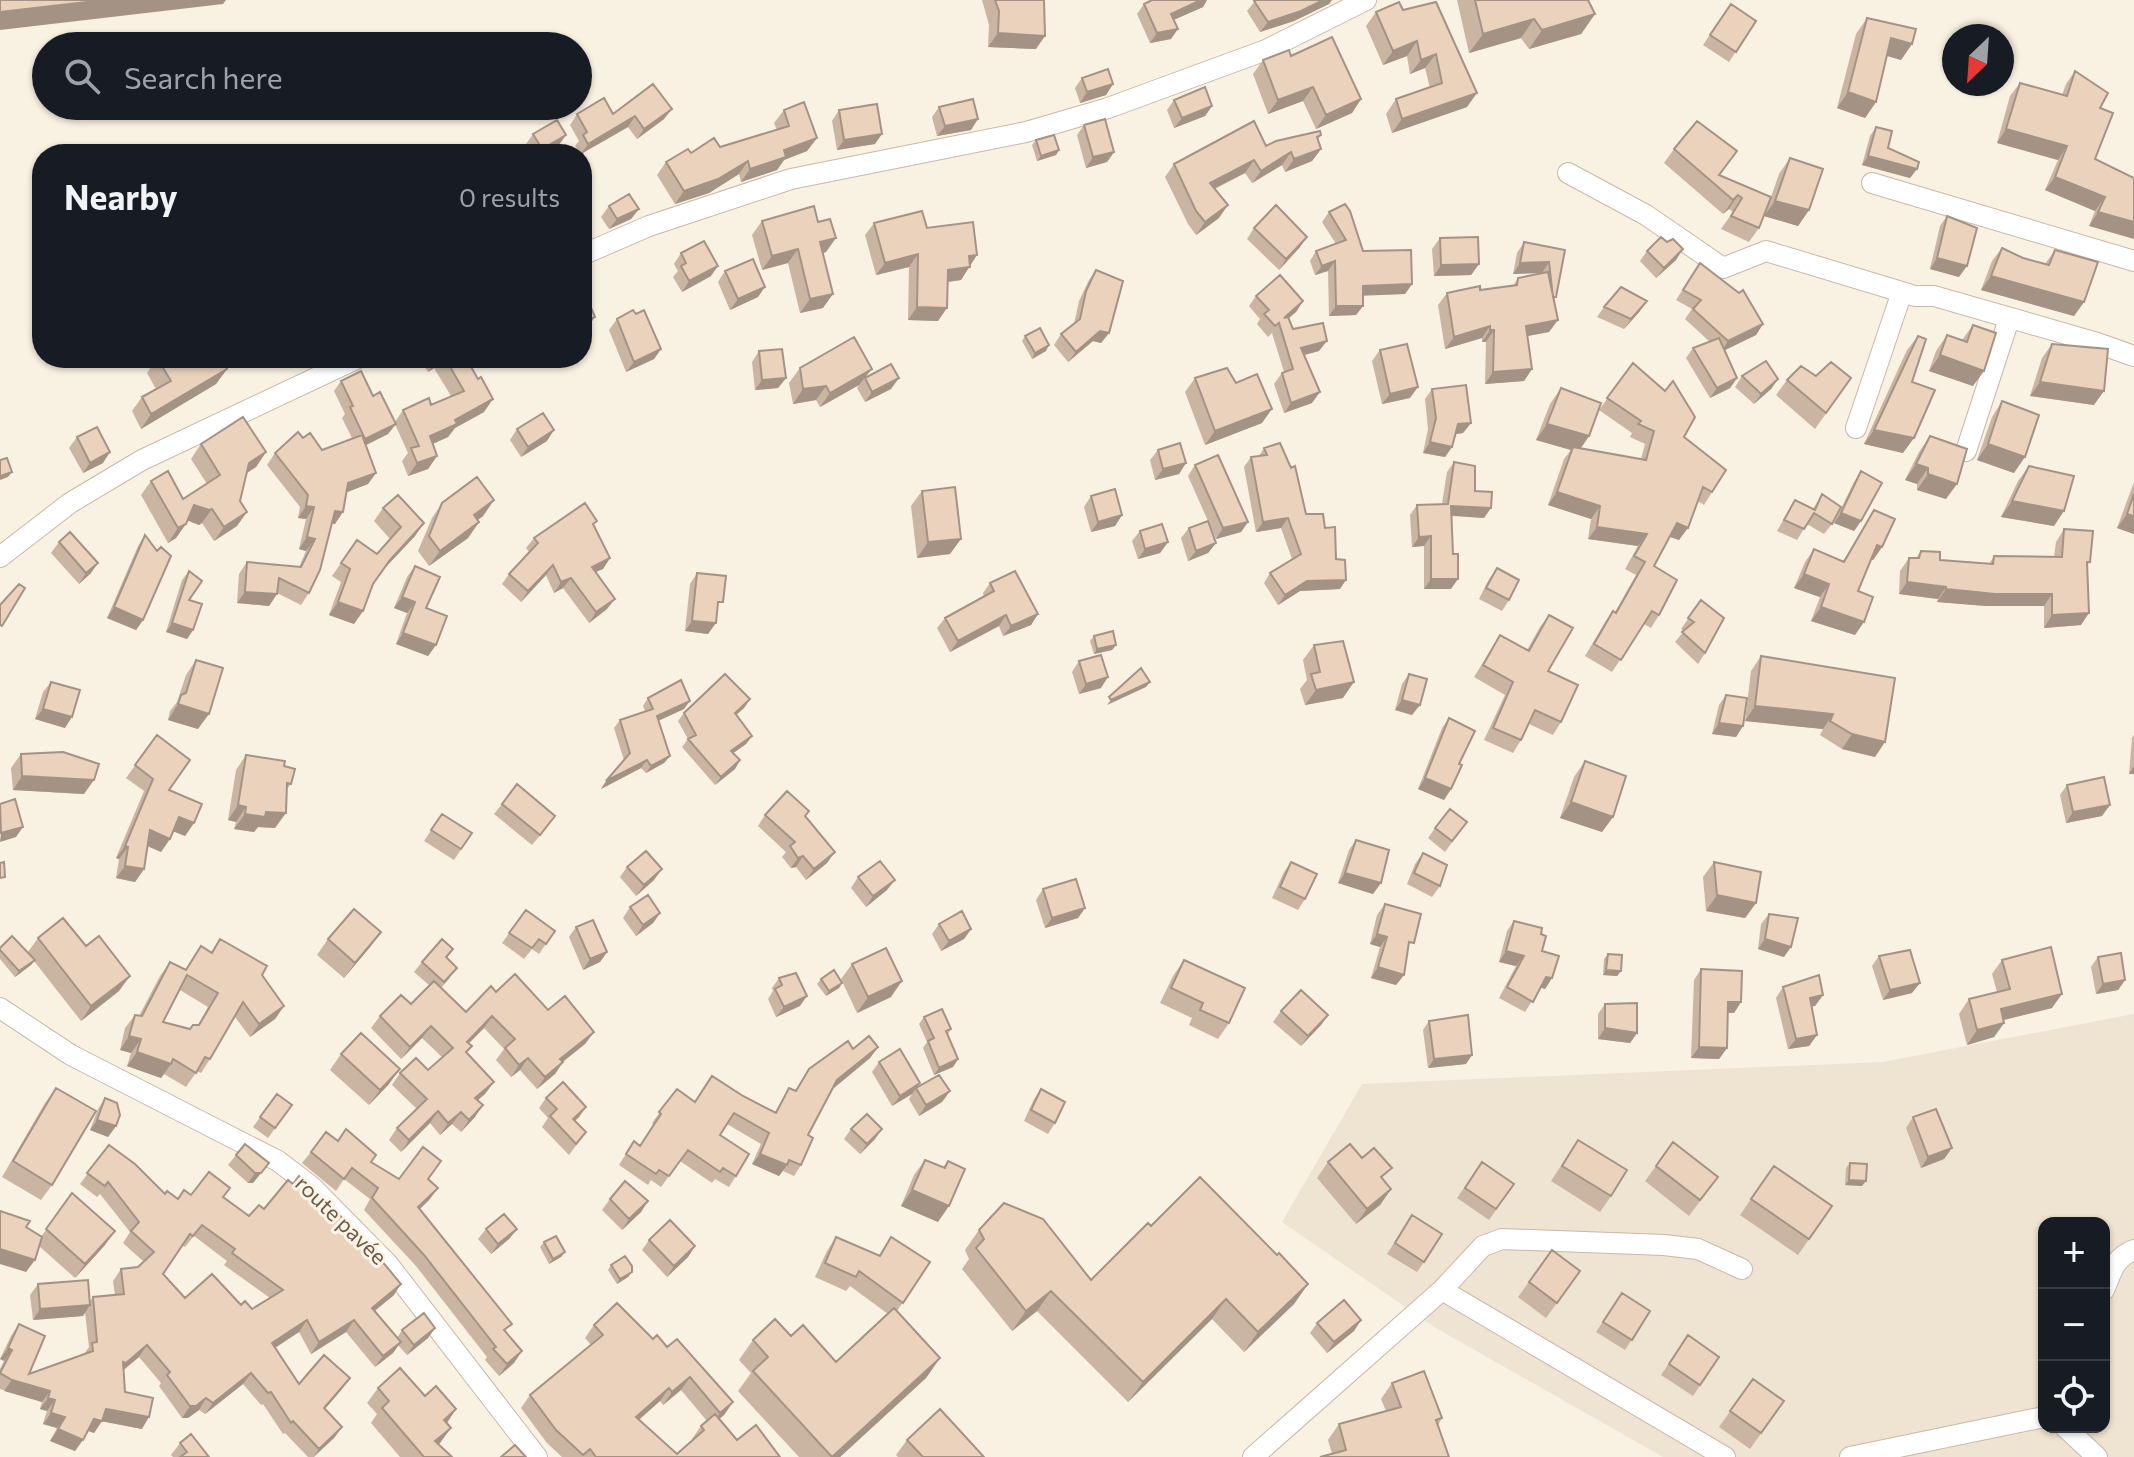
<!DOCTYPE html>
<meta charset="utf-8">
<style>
body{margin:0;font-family:Commissioner,sans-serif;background:#20242c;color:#f1f3f6}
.controls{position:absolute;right:24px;bottom:24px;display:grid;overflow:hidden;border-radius:16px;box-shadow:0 2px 6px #0004}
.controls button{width:72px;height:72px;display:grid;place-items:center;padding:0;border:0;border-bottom:2px solid #363941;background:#171b24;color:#f1f3f6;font:40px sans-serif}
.compass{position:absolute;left:1942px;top:24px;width:72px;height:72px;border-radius:50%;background:#171b24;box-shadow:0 2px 6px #0004;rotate:205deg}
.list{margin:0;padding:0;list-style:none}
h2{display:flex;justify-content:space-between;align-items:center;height:104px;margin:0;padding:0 32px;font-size:34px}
h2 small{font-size:26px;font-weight:400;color:#9ea1a6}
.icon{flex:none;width:44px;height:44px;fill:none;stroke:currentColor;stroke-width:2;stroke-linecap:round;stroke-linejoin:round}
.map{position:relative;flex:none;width:2134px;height:1457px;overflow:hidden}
.search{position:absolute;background:#171b24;box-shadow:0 2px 6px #0004;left:32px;top:32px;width:560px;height:88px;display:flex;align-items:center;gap:20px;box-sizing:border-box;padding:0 28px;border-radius:44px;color:#9ea1a6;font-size:30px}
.panel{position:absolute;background:#171b24;box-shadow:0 2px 6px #0004;left:32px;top:144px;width:560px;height:224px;border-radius:32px}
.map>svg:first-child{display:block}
.residential{fill:#efe3d1;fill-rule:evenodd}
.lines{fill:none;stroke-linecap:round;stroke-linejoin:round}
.minor-casing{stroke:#c8b9aa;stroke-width:22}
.minor{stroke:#fff;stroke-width:20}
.wall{fill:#cab5a3;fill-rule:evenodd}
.shaded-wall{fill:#a49384}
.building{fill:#ebd2bd;stroke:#a49384;stroke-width:2;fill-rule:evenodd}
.labels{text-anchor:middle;stroke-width:6;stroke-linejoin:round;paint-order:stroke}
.street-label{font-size:22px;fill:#6d594b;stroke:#fcf5e7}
</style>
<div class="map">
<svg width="2134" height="1457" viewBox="0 0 2134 1457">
<rect width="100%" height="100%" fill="#f9f1e2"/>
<path class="residential" d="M2134 1014V1457H1663L1436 1328 1282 1222 1362 1084 1883 1062ZM2044 1223H2104V1427H2044Z"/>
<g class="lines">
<defs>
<path id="minor" d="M1568 173 1646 215 1723 268 1766 251 1915 296H1934L2094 342 2134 356
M1872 183 2134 261
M582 255 649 226 791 179 1026 132 1108 108 1266 50 1366 0
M1856 428 1902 292
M1966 451 2009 319
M0 557 70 503 142 460 358 358
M0 1008 71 1055 278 1161 312 1187 388 1264 537 1457
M1442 1290 1725 1457
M2104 1290C2112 1271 2115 1257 2134 1250
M2065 1427 2097 1457
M1253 1457 1442 1290 1483 1246 1502 1239 1664 1245 1698 1249 1742 1269
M1850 1457 2044 1417"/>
</defs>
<use href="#minor" class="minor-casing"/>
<use href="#minor" class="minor"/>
</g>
<path class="wall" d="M982 0H1044L1036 49 988 47 989 25Z
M1152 0H1207L1203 7 1174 20 1171 39 1150 43 1137 14 1144 4Z
M1256 0H1332L1329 4 1294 21 1260 32 1247 11Z
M1457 0H1588L1595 14 1581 34 1529 49 1521 38 1469 53Z
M1436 2 1467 107 1392 133 1386 114 1396 99 1430 88 1425 68 1410 74 1407 56 1383 65 1366 26 1376 12 1403 10Z
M1731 4 1756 21 1729 62 1703 45Z
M1867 18 1912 44 1901 60 1887 56 1876 102 1865 118 1837 108 1856 34Z
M1291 56 1361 99 1352 113 1316 129 1303 101 1268 114 1253 74 1263 60Z
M2075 71 2100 108 2095 159 2134 178 2089 226 2095 211 2045 190 2058 160 1997 143 2010 96 2020 83 2062 95 2066 84Z
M1082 78 1113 84 1106 95 1080 103 1075 88Z
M1174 100 1212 106 1205 116 1174 128 1167 110Z
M939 107 971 130 937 136 932 117Z
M784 110 817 138 807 151 784 160 777 170 741 182 739 174 709 193 675 204 657 175 666 162 691 153 720 147 777 130 774 123Z
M839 110 875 144 837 150 832 121Z
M577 114H613L664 119 637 139 628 127 581 154 575 146 579 141 570 125Z
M1084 125 1114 152 1107 162 1086 168 1077 135Z
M1876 127 1888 148 1917 169 1910 178 1862 165 1870 136Z
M533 134 559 145 544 154H532L526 144Z
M1321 135 1318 139 1321 149 1312 161 1285 172 1282 165 1252 183 1245 173 1215 189 1219 218 1196 235 1188 224 1165 177 1174 164Z
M1036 140 1059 150 1056 155 1037 161 1032 145Z
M1674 149 1719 175 1771 197 1779 174 1790 158 1809 210 1798 226 1764 216 1771 197 1759 228 1749 242 1721 229 1733 212 1729 209 1723 214 1664 163Z
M609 206 639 209 631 219 609 229 601 217Z
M1329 212 1363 251 1412 284 1405 294 1363 295V306L1356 315 1329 316 1328 271 1315 275 1310 261 1316 251 1336 244 1322 222Z
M1947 216 1959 277 1930 269 1940 226Z
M762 221 818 222 826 252 823 253V308L800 313 788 263 762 270 752 235Z
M874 223 927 228 970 265 961 280 948 282 938 321 908 320 909 267 876 275 865 235Z
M1254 228 1300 247 1279 270 1247 239Z
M1440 238 1479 264 1471 275 1434 276 1432 249Z
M1524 242 1565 250 1554 300 1549 332 1527 336 1532 369 1524 381 1485 384 1486 342H1482V338L1445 349 1438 305 1447 293 1480 290 1513 286 1518 278 1542 273 1513 274 1517 253Z
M2002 248 2023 258 2045 264 2055 250 2084 302 2074 316 1981 290 1992 261Z
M1647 251 1676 260 1656 278 1640 261Z
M681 253 711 276 682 292 673 277 678 271 674 264Z
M1700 263 1763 324 1756 335 1725 350 1737 378 1730 388 1710 398 1686 358 1693 348 1710 342 1685 319 1692 309 1676 300Z
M1096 270 1109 333 1101 343 1093 341 1068 362 1054 345 1061 334 1074 324 1079 301 1089 280Z
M725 271 758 297 730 310 718 282Z
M1256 296 1303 301 1296 312 1288 318 1293 329 1319 351 1304 355 1312 403 1284 413 1274 384 1282 373 1284 372 1272 333 1268 337 1257 324 1260 319 1249 306Z
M1604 307 1640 311 1624 329 1597 317Z
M617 319 661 349 654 359 626 372 609 330Z
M1973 325V386L1929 371 1936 351 1947 335 1962 340Z
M1025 336 1046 351 1032 359 1022 341Z
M1918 336 1903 453 1864 444 1907 350Z
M2052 344 2094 405 2030 396 2042 358Z
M1380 350 1410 398 1382 404 1372 361Z
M759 351 786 378 778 388 755 390 752 362Z
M157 358 227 369 216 384 141 429 132 411 142 397 156 389 147 373Z
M419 358H466L484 412 455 428 448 437 433 444 437 456 428 469 408 476 402 461 408 453 395 424 388 434 366 445 376 473 368 484 346 492 335 524 332 523 309 593 301 605 277 593 269 606 237 603 239 574 247 562 299 567 306 551 299 549 306 519 298 518 300 507 267 465 275 453 303 438 322 450 352 438 342 418 345 414 334 391 341 381 373 396 395 422 403 410 431 405 451 396 434 368 428 372Z
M1633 363 1684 437 1726 470 1704 505 1698 501 1679 540 1670 537 1654 566 1659 615 1651 628 1644 624 1612 672 1585 656 1604 624 1613 611 1615 612 1636 575 1625 569 1638 546 1588 539 1591 519 1548 505 1564 459 1571 450 1536 440 1550 404 1561 388 1589 436 1581 448 1641 459 1645 444 1630 437 1632 433 1599 410Z
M800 368 867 376 891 389 865 402 857 388 859 385 820 407 816 400 793 404 789 383Z
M1742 376 1778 379 1771 389 1754 404 1735 387Z
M1816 376 1851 378 1815 429 1776 395 1787 380Z
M1195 378 1236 383 1262 423 1205 445 1185 392Z
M1432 389 1471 423 1463 433 1455 434 1452 447 1445 457 1423 453 1428 429 1425 399Z
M2002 401 2014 473 1977 460 1992 417Z
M517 429 547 441 521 457 510 440Z
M1930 436 1946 499 1917 490V484L1905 480 1919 452Z
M77 437 103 463 83 473 69 448Z
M201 444 266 452 256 467 247 473 240 501 237 526 214 541 202 523 199 525 187 520 176 538 168 543 141 495 151 481 183 499 207 484 191 459Z
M1264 448 1306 514 1325 528 1336 559 1340 589 1300 591 1278 605 1264 583 1270 573 1292 559 1281 528 1256 532 1244 467 1251 457 1259 456Z
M1158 450 1186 463 1179 474 1155 480 1150 460Z
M1454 462 1475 491 1484 518 1451 516V589H1424V546L1412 547 1410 515 1417 505 1442 504 1447 472Z
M1195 465 1248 522 1241 532 1216 539 1209 522 1216 543 1208 553 1188 561 1181 538 1189 528 1208 521 1188 476Z
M2029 466 2054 526 2001 517 2018 481Z
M1861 471V521L1854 531 1834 523 1854 482Z
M2134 482V534L2117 528Z
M922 491 950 554 917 558 911 506Z
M1822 494 1832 524 1824 534 1807 524 1797 540 1777 531 1795 500 1813 509Z
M1091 496 1122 515 1115 526 1091 532 1084 507Z
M494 500 483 516 478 520 479 522 468 538 429 566 418 551 432 518 442 503Z
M383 508 415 536 381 572 373 584 363 611 354 624 329 615 341 582 332 576 357 540 377 554 390 539 374 521Z
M1874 510 1882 547 1873 560H1871L1858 591 1855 635 1811 621 1820 597 1794 588 1805 562 1814 549 1843 561Z
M594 526 610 558 603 569 595 572 607 609 589 623 563 588 554 593 546 575 521 602 502 584 509 574 529 552 526 548 534 538Z
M2064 529 2090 562 2087 565 2081 625 2044 628V606H1986L1937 602 1938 599 1899 594 1900 571 1909 558H1916L1921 551 1940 560 1989 564 1994 556 2054 557 2056 542Z
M1140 531 1168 542 1160 553 1138 559 1132 541Z
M145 535 157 551 143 620 136 630 107 618 138 546Z
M59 542 91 573 79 584 51 553Z
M415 566 436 645 428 656 396 644 407 613 394 608 407 577Z
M1497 568 1509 600 1502 611 1479 599 1489 579Z
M189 571V600L193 630 187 639 166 632 182 580Z
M697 573 717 611 708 634 685 631 690 584Z
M990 583 1038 614 1031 625 1003 636 999 626 950 652 937 628 945 618 984 597 983 593Z
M1701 600 1705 653 1698 664 1675 642 1684 631 1681 629Z
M1549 615 1548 671 1561 722 1553 735 1529 724 1521 740 1513 753 1484 740 1505 695 1474 677 1500 635 1527 650 1540 627Z
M1094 636 1116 645 1112 650 1094 654 1090 641Z
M1314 645 1343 698 1305 705 1300 689 1307 680 1303 660Z
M1761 656 1895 678 1875 757 1842 749 1820 735 1823 729 1745 721 1751 671Z
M196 660 198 729 168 720 170 711 177 702 186 675Z
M1079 661 1101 688 1079 694 1072 672Z
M1409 674 1412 715 1395 710 1402 684Z
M51 682 65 728 35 719 43 692Z
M1726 695 1743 726 1736 737 1712 734 1719 705Z
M648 698 684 709 658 721 670 756 664 763 646 773 641 768 601 789 624 760 614 728 620 720 645 711 643 706Z
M750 699 744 708 736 715 752 736 746 744 733 753 740 760 735 769 715 785 682 747 688 739 678 721 684 713Z
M1449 718 1459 764 1451 789 1444 800 1418 789 1442 728Z
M157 735 169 790 194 823 185 836 173 831 161 852 147 846 144 869 135 882 116 878 119 859 116 858 144 791 126 778Z
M2134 735V774H2129L2132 738Z
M21 754 84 794 13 790 11 768Z
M246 755 284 766 291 784 287 789 275 828 258 827 254 832 234 829 236 822 228 820 236 770Z
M1585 761 1613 817 1602 832 1560 818 1574 777Z
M2067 785 2102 816 2066 823 2060 795Z
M502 804 548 826 532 845 494 814Z
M809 811 805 816 827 863 806 880 796 867 791 868 782 857 786 852 758 826 765 815Z
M442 814 472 833 454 860 424 841Z
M1467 822 1445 852 1428 838 1435 828Z
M1356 840 1373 894 1338 883 1349 850Z
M1423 853 1440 886 1432 897 1407 884 1415 864Z
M1291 862 1305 899 1298 910 1272 898 1284 872Z
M1714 862 1756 903 1745 918 1706 911 1703 877Z
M627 867 654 880 636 896 620 877Z
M858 877 887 890 866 907 851 888Z
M1043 889 1085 908 1078 918 1045 928 1036 900Z
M1385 904 1408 953 1404 975 1396 985 1371 978 1380 947 1370 944 1377 915Z
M630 907 660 913 653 923 636 936 623 918Z
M526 910 555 931 539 954 532 949 524 959 502 943Z
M1769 914 1784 957 1758 949 1761 924Z
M1514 921 1541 934 1542 951 1552 978 1545 989 1541 987 1525 1012 1499 998 1516 966 1499 962 1507 931Z
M939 924 971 929 964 939 941 951 932 934Z
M576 927 607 952 600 962 583 970 569 937Z
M381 932 370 947 344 978 317 955 328 939Z
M38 938 86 946 119 991 81 1021 34 961 31 965 15 977 0 959V948L28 952Z
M220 939 262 975 284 1006 275 1019 250 1037 235 1017 210 1059 201 1073 197 1071 186 1087 164 1074 161 1078 127 1066 131 1053 120 1050 125 1028 135 1015 139 1016 160 976 170 962 185 970 201 946 211 952ZM180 990 208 1007 198 1025 189 1029 163 1022Z
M453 949 447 958 450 978 441 988 466 1012 496 992 548 1010 594 1032 585 1044 563 1062 555 1074 537 1089 520 1070 511 1077 496 1060 504 1049 484 1028 469 1043 472 1046 467 1053 485 1094 478 1100 475 1117 461 1132 452 1124 440 1135 430 1123 401 1152 389 1140 397 1128 417 1109 392 1085 400 1073 428 1070 443 1058 422 1038 401 1059 371 1028 380 1016 411 1004 429 985 414 972 422 962Z
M1608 954 1621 971 1617 976 1603 975 1604 959Z
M1879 956 1912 993 1883 1000 1872 966Z
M2098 957 2125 980 2118 990 2096 994 2091 967Z
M1184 960 1229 1023 1218 1039 1189 1025 1192 1018 1160 1003 1173 976Z
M2002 960 2052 1008 2004 1020V1023L1994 1037 1967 1045 1959 1014 1969 999 1997 992 1992 974Z
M852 964 891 997 857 1013 841 979Z
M1701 969 1741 1002 1734 1013H1728L1727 1048 1719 1059 1691 1058 1694 980Z
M779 978 800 1006 776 1017 768 999 773 991 772 988Z
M821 979 842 983 839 988 826 996 817 984Z
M1783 987 1823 995 1815 1006H1811L1817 1035 1809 1046 1788 1049 1776 998Z
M1605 1004 1637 1033 1630 1043 1598 1039V1014Z
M1281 1011 1328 1015 1321 1025 1301 1046 1273 1022Z
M924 1017 951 1029 948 1034 958 1059 953 1067 934 1075 923 1048 927 1042 919 1024Z
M1429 1021 1466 1064 1428 1068 1423 1030Z
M878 1047 870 1058 833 1089 808 1135 801 1165 794 1176 783 1171 779 1176 752 1164 761 1144 727 1124 720 1135 736 1176 729 1187 715 1179 712 1183 680 1161 661 1187 651 1180 648 1185 619 1165 634 1141 640 1146 653 1124 652 1123 677 1089 694 1102 743 1096 775 1112 789 1088 795 1091 809 1069 853 1049Z
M341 1054 389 1084 369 1105 330 1070Z
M879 1062 920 1083 917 1088 950 1091 942 1102 919 1116 909 1099 912 1094 892 1106 872 1072Z
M56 1088 52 1185 41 1200 2 1177 45 1103Z
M1041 1089 1055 1123 1048 1134 1024 1121 1034 1099Z
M277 1094 292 1105 268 1138 253 1127Z
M105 1098 116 1126 108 1137 90 1130 98 1109Z
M546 1098 579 1117 575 1121 586 1132 569 1155 542 1127 548 1118 539 1108Z
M1913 1117 1952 1148 1944 1159 1921 1168 1906 1128Z
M851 1129 875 1139 860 1154 844 1139Z
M1578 1140 1611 1196 1600 1212 1551 1181Z
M109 1145 165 1194 178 1199 191 1195 224 1197 249 1216 264 1209 394 1295 375 1311 397 1338 402 1330 435 1328 428 1338 407 1355 398 1345 393 1353 375 1367 346 1332 311 1354 299 1332 275 1348 299 1384 342 1389 325 1409 342 1427 334 1438 314 1457H308L285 1433 283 1434 263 1404 261 1405 243 1384 205 1414 199 1410 188 1418H182L159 1386 161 1383 139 1357 124 1370 125 1392 142 1429 102 1421 94 1433 88 1431 75 1451 50 1441 57 1428 43 1424 47 1411 40 1409 42 1402 0 1389V1369L4 1361 0 1359 11 1336 19 1324 29 1374 84 1354 89 1347 85 1312 83 1316 33 1320 30 1295 38 1284 90 1301 93 1297 115 1295 113 1281 121 1269 138 1267 144 1262 123 1243 130 1232 100 1194 97 1197 80 1184ZM194 1236 227 1261 224 1265 270 1298 252 1309 241 1305 185 1298 163 1274 182 1245 185 1247Z
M311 1152 371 1162 399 1179H428L438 1188 429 1200 420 1209 507 1333 514 1363 499 1376 485 1360 487 1357 416 1266 364 1210 370 1199 344 1179 336 1191 302 1163Z
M236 1155 269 1163 253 1183H248L228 1165Z
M1362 1158 1391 1189 1380 1205 1356 1224 1317 1178 1328 1162Z
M925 1160 943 1167 948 1161 938 1222 901 1206 914 1175Z
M1482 1162 1514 1184 1489 1220 1457 1198Z
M1850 1163 1862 1186 1845 1185 1846 1168Z
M1656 1166 1718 1177 1689 1216 1645 1181Z
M1774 1166 1832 1206 1798 1255 1740 1215Z
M72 1193 105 1245 75 1278 39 1246 26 1272V1227L41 1237Z
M610 1199 648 1201 641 1212 622 1230 602 1210Z
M1412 1215 1424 1262 1417 1272 1387 1254Z
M1151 1226 1277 1255 1308 1284 1294 1304 1244 1352 1212 1319 1128 1402 1037 1311 1012 1331 962 1269 969 1259 965 1250 979 1230 1091 1280Z
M486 1229H517L509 1239 491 1254 478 1239Z
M836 1237 879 1255 891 1237 930 1262 897 1311 940 1358 926 1378 840 1457H799L738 1391 751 1373 739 1360 753 1340 791 1336 836 1362 888 1314 850 1286 846 1291 815 1277 827 1251Z
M649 1240 695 1246 688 1257 667 1277 642 1250Z
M544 1242 565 1252 561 1257 549 1264 540 1247Z
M1552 1250 1580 1271 1546 1318 1518 1297Z
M611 1265 632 1272 628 1277 617 1284 608 1270Z
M1622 1293 1650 1311 1625 1350 1596 1332Z
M1361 1320 1354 1331 1327 1353 1310 1333 1317 1323Z
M594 1325 653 1339 667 1347 733 1402 724 1415 719 1419 737 1440 780 1457H562L547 1443 521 1408 530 1395 591 1345 585 1338ZM681 1390 707 1421 701 1426 692 1439 693 1440 677 1454 639 1420 660 1401 663 1405Z
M1688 1335 1719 1357 1693 1396 1661 1375Z
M1753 1379 1784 1401 1750 1449 1719 1427Z
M1392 1383 1442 1418 1438 1425 1332 1454 1328 1440 1339 1424 1386 1411 1381 1399Z
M378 1388 425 1396 456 1409 447 1423 440 1443 438 1444 452 1457H400L371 1423 377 1414 367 1403Z
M907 1440 984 1457H898L896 1455Z
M180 1443 209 1457H173L171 1455Z"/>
<path class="shaded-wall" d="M104 0H226L223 4 0 30V12Z
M1201 0H1207L1203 7 1164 24 1171 14Z
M1323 0H1332L1329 4 1294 21 1260 32 1268 22Z
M1595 14 1581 34 1529 49 1542 30Z
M1534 19 1521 38 1469 53 1483 34Z
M1178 29 1171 39 1150 43 1157 33Z
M998 33 1045 36 1036 49 988 47Z
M1891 38 1912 44 1901 60 1881 54Z
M1417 41 1407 56 1383 65 1393 51Z
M1436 54 1425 68 1410 74 1421 60Z
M1113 84 1106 95 1080 103 1087 92Z
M1313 87 1303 101 1268 114 1278 100Z
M1848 92 1876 102 1865 118 1837 108Z
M1477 93 1467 107 1392 133 1402 119Z
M1361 99 1352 113 1316 129 1326 115Z
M1212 106 1205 116 1174 128 1182 118Z
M672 109 664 119 637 139 644 129Z
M635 116 628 127 581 154 588 144Z
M978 119 971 130 937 136 945 126Z
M2006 129 2067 146 2058 160 1997 143Z
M882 134 875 144 837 150 844 140Z
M566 135 559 145 544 154H539L542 149Z
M817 138 807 151 784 160 777 170 741 182 750 169 784 150Z
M1321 149 1312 161 1285 172 1294 159Z
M1059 150 1056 155 1037 161 1041 156Z
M1114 152 1107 162 1086 168 1093 157Z
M1291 152 1282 165 1252 183 1261 171Z
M1868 156 1917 169 1910 178 1862 165Z
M1254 160 1245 173 1201 195 1210 183Z
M748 161 739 174 709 193 675 204 684 191Z
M2055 177 2105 197 2095 211 2045 190Z
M1738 195 1729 209 1723 214 1733 200Z
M1775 201 1809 210 1798 226 1764 216Z
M1228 205 1219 218 1196 235 1205 222Z
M639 209 631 219 609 229 617 219Z
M2098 212 2134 222V239L2089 226Z
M1307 237 1300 247 1279 270 1286 259Z
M836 238 826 252 810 257 820 242Z
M798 249 788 263 762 270 772 256Z
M1683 249 1676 260 1656 278 1664 268Z
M918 254 909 267 876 275 885 263Z
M977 255 961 280 939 283 948 270 969 256Z
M1937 258 1967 266 1959 277 1930 269Z
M1335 261 1328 271 1315 275 1322 266Z
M1549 262 1542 273 1513 274 1520 263Z
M1479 264 1471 275 1434 276 1441 265Z
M718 266 711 276 682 292 689 281Z
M1991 276 2084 302 2074 316 1981 290Z
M1412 284 1405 294 1356 296 1363 286Z
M765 287 758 297 730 310 738 299Z
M833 294 823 308 800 313 810 299Z
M1303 301 1296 312 1280 326 1284 318Z
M1647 301 1640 311 1624 329 1631 319Z
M1336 306H1363L1356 315 1329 316Z
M917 307 947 308 938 321 908 320Z
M595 317 587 328 582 330V323Z
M1558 320 1549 332 1518 338 1526 326Z
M1763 324 1756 335 1721 352 1728 341Z
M1490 326 1482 338 1445 349 1454 337Z
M1490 330H1494L1486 342H1482Z
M1100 331 1109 333 1101 343 1093 341 1068 362 1076 352Z
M1327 341 1319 351 1293 358 1301 348Z
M1049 345 1046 351 1032 359 1035 353Z
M661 349 654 359 626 372 634 362Z
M1940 355 1984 371 1973 386 1929 371Z
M438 358H441L434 368 428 372Z
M227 369 216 384 141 429 151 414Z
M872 369 859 385 820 407 830 393Z
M1532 369 1524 381 1485 384 1493 372Z
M786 378 778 388 755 390 762 380Z
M899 378 891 389 865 402 872 392Z
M1737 378 1730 388 1710 398 1717 388Z
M1778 379 1771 389 1754 404 1761 394Z
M2040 382 2104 391 2094 405 2030 396Z
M826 386 816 400 793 404 803 389Z
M1418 387 1410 398 1382 404 1390 394Z
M1320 392 1312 403 1284 413 1291 403Z
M493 399 484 412 455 428 448 437 421 449 430 436 455 420Z
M1272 409 1262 423 1205 445 1215 431Z
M1471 423 1463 433 1450 435 1458 424Z
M396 424 388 434 358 449 365 439Z
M1547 424 1589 436 1578 452 1573 447 1571 450 1536 440Z
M554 430 547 441 521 457 528 447Z
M1874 430 1914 438 1903 453 1864 444Z
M1430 442 1452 447 1445 457 1423 453Z
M1988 444 2025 457 2014 473 1977 460Z
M110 452 103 463 83 473 90 463Z
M266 452 256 467 239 478 249 463Z
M437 456 428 469 408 476 417 463Z
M1186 463 1179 474 1155 480 1163 469Z
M1916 464 1928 468 1917 484 1905 480Z
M12 472 8 477 0 480V476Z
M376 473 368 484 340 495 348 483Z
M1928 474 1957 484 1946 499 1917 490Z
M1557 492 1600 506 1591 519 1548 505Z
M494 500 483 516 463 531 474 515Z
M2012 501 2064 511 2054 526 2001 517Z
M194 505 212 509 202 523 199 525 184 519Z
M306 506 314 507 306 519 298 518Z
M1451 506 1491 508 1484 518 1444 515Z
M335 511 343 512 335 524 326 523Z
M247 512 237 526 214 541 224 527Z
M1841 513 1861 521 1854 531 1834 523Z
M2127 514 2134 516V534L2117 528Z
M1122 515 1115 526 1091 532 1098 522Z
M1288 518 1281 528 1256 532 1263 522Z
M479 522 468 538 429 566 440 551Z
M1248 522 1241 532 1216 539 1223 528Z
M424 523 415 536 381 572 390 560Z
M1677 523 1688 528 1679 540 1668 536Z
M186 524 176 538 168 543 178 528Z
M1597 527 1647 534 1638 546 1588 539Z
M1431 536 1424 546 1412 547 1419 537Z
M307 537 315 539 306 551 299 549Z
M961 539 950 554 917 558 928 542Z
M1168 542 1160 553 1138 559 1145 549Z
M1216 543 1208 553 1188 561 1196 551Z
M1877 545 1882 547 1873 560 1868 559Z
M610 558 603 569 584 577 592 567Z
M98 563 91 573 79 584 86 573Z
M553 565 546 575 521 602 528 591Z
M1804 574 1829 584 1820 597 1794 588Z
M571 578 563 588 554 593 561 582Z
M1431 579H1458L1451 589H1424Z
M1346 580 1340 589 1300 591 1278 605 1285 595 1307 581Z
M1907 582 1946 587 1938 599 1899 594Z
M1946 589 2052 594 2044 606H1986L1937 602Z
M245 592 277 594 269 606 237 603Z
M402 597 415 602 407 613 394 608Z
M615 599 607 609 589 623 596 612Z
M338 602 363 611 354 624 329 615Z
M114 607 143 620 136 630 107 618Z
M1821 607 1864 622 1855 635 1811 621Z
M2089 613 2081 625 2044 628 2052 615Z
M1038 614 1031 625 1003 636 1011 626Z
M1006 615 999 626 950 652 958 641Z
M692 621 716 623 708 634 685 631Z
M172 623 193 630 187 639 166 632Z
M403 633 436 645 428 656 396 644Z
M1116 645 1112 650 1094 654 1097 649Z
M1108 677 1101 688 1079 694 1086 684Z
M1150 682 1146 687 1107 705 1111 700Z
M1354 682 1343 698 1305 705 1316 690Z
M750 699 744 708 729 721 735 713Z
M1402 700 1420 705 1412 715 1395 710Z
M690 701 684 709 651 724 657 716Z
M178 704 209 714 198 729 168 720Z
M1755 706 1833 714 1823 729 1745 721Z
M43 709 72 717 65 728 35 719Z
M1719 723 1743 726 1736 737 1712 734Z
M1852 734 1885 742 1875 757 1842 749Z
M752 736 746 744 725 759 731 751Z
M670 756 664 763 646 773 651 766Z
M647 760 641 768 601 789 606 781Z
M740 760 735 769 715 785 721 777Z
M2134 766V774H2129Z
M22 776 94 780 84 794 13 790Z
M1425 778 1451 789 1444 800 1418 789Z
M1571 802 1613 817 1602 832 1560 818Z
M238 805 246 807 236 822 228 820Z
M2110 805 2102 816 2066 823 2073 812Z
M266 812 286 813 275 828 258 827 254 832 234 829 245 814Z
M179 817 194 823 185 836 170 830Z
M23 827 16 837 0 842 1 833Z
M150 830 170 839 161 852 141 843Z
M125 846 128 847 119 859 116 858Z
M835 852 827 863 806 880 814 869Z
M803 856 796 867 791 868 798 858Z
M125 866 144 869 135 882 116 878Z
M662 869 654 880 636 896 644 885Z
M1345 873 1381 883 1373 894 1338 883Z
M895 880 887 890 866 907 873 896Z
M1717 895 1756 903 1745 918 1706 911Z
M1085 908 1078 918 1045 928 1052 918Z
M660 913 653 923 636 936 643 925Z
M971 929 964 939 941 951 949 941Z
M381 932 370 947 344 978 355 963Z
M1377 934 1387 937 1380 947 1370 944Z
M1765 939 1791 947 1784 957 1758 949Z
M1506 951 1524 956 1516 966 1499 962Z
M607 952 600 962 583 970 590 959Z
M35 960 31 965 15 977 19 971Z
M1378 967 1404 975 1396 985 1371 978Z
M1606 970 1621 971 1617 976 1603 975Z
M130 976 119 991 81 1021 91 1006Z
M1546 977 1552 978 1545 989 1539 987Z
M2125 980 2118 990 2096 994 2103 984Z
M902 981 891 997 857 1013 868 997Z
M842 983 839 988 826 996 829 991Z
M1920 983 1912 993 1883 1000 1890 990Z
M2062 994 2052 1008 1991 1023 2001 1009Z
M1823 995 1815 1006 1802 1008 1810 998Z
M807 996 800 1006 776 1017 784 1007Z
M1728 1002H1741L1734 1013 1721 1012Z
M284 1006 275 1019 250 1037 259 1024Z
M1328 1015 1321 1025 1301 1046 1308 1036Z
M492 1016 484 1028 459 1053 467 1042Z
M2004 1023 1994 1037 1967 1045 1977 1030Z
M431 1026 422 1038 401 1059 410 1047Z
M1605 1028 1637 1033 1630 1043 1598 1039Z
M594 1032 585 1044 552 1070 560 1059Z
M1817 1035 1809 1046 1788 1049 1796 1039Z
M129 1036 141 1039 131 1053 120 1050Z
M878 1047 870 1058 830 1091 837 1080Z
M1699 1047 1727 1048 1719 1059 1691 1058Z
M137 1052 171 1064 161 1078 127 1066Z
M1472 1055 1466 1064 1428 1068 1434 1059Z
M528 1058 520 1070 511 1077 519 1065Z
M958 1059 953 1067 934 1075 939 1068Z
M563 1062 555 1074 537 1089 545 1077Z
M400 1069 389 1084 369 1105 380 1090Z
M494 1082 485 1094 467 1109 475 1098Z
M920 1083 912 1094 892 1106 900 1096Z
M950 1091 942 1102 919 1116 926 1105Z
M483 1105 475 1117 461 1132 469 1120Z
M586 1107 579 1117 566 1129 573 1119Z
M438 1111 430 1123 401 1152 409 1140Z
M461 1112 452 1124 440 1135 448 1123Z
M97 1120 116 1126 108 1137 90 1130Z
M882 1129 875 1139 860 1154 867 1144Z
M1952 1148 1944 1159 1921 1168 1928 1157Z
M760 1154 787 1165 779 1176 752 1164Z
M269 1163 253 1183H248L255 1173Z
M1849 1180 1866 1181 1862 1186 1845 1185Z
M438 1188 429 1200 410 1218 418 1207Z
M1391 1189 1380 1205 1356 1224 1367 1209Z
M912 1190 949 1206 938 1222 901 1206Z
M648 1201 641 1212 622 1230 629 1219Z
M517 1229 509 1239 491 1254 498 1244Z
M115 1231 105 1245 75 1278 85 1264Z
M695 1246 688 1257 667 1277 674 1266Z
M0 1249 35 1260 26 1272 0 1264Z
M565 1252 561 1257 549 1264 553 1259Z
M632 1272 628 1277 617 1284 620 1279Z
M401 1284 394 1295 364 1319 372 1308Z
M1308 1284 1294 1304 1244 1352 1258 1332Z
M1051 1291 1037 1311 1012 1331 1026 1311Z
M1226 1299 1212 1319 1128 1402 1143 1382Z
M90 1305 83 1316 33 1320 40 1309Z
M307 1320 299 1332 264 1355 272 1343Z
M354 1320 346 1332 311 1354 319 1342Z
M1361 1320 1354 1331 1327 1353 1334 1342Z
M435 1328 428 1338 407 1355 414 1345Z
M401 1342 393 1353 375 1367 383 1356Z
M147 1345 139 1357 118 1374 123 1362Z
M8 1348 12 1350 4 1361 0 1359Z
M522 1351 514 1363 499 1376 507 1364Z
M940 1358 926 1378 840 1457H832Z
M251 1373 243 1384 205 1414 213 1403Z
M690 1377 681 1390 663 1405 672 1392Z
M350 1378 342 1389 316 1419 324 1408Z
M12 1380 50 1391 42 1402 4 1391Z
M669 1388 660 1401 627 1430 636 1417Z
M48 1398 55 1400 47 1411 40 1409Z
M206 1398 199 1410 188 1418H182L190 1406Z
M733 1402 724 1415 711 1426 720 1413Z
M106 1409 149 1417 142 1429 100 1421H102L94 1433 86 1430 94 1419Z
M456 1409 446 1424 444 1420Z
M51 1413 65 1417 57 1428 43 1424Z
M342 1427 334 1438 313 1457 319 1449Z
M451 1428 440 1443 425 1456 435 1441Z
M58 1429 83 1440 75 1451 50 1441Z"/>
<path class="building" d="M0 0H104L0 12Z
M995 0H1044L1045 36 998 33 999 11Z
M1152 0H1201L1171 14 1178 29 1157 33 1144 4Z
M1256 0H1323L1301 11 1268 22 1254 1Z
M1475 0H1588L1595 14 1542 30 1534 19 1483 34Z
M1399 2 1403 10 1436 2 1477 93 1402 119 1396 99 1442 83 1436 54 1421 60 1417 41 1393 51 1376 12Z
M1731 4 1756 21 1736 52 1710 35Z
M1867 18 1916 29 1912 44 1891 38 1876 102 1848 92Z
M1332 37 1361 99 1326 115 1313 87 1278 100 1263 60 1289 50 1291 56Z
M1108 69 1113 84 1087 92 1082 78Z
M2075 71 2108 93 2100 108 2113 113 2095 159 2134 178V222L2098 212 2105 197 2055 177 2067 146 2006 129 2020 83 2067 96Z
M653 84 672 109 644 129 635 116 588 144 583 135 587 132 577 114 604 98 613 114Z
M1205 87 1212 106 1182 118 1174 100Z
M973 99 978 119 945 126 939 107Z
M804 102 817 138 784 150 786 157 750 169 748 161 718 179 684 191 666 162 688 149 691 153 714 138 720 147 789 126 784 110Z
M877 104 882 134 844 140 839 110Z
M1105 119 1114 152 1093 157 1084 125Z
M557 120 566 135 542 149 533 134Z
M1254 121 1266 146 1276 141 1320 131 1321 135 1317 137 1321 149 1294 159 1291 152 1261 171 1254 160 1210 183 1228 205 1205 222 1196 211 1174 164Z
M1697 121 1737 151 1719 175 1771 197 1759 228 1731 216 1742 198 1738 195 1733 200 1674 149Z
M1876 127 1892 131 1888 148 1919 162 1917 169 1868 156Z
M1054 135 1059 150 1041 156 1036 140Z
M1790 158 1823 169 1809 210 1775 201Z
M629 194 639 209 617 219 609 206Z
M1345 204 1350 211 1363 251 1411 250 1412 284 1363 286V306H1336L1335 261 1322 266 1316 251 1346 240 1329 212Z
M1276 205 1307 237 1286 259 1254 228Z
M814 206 818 222 830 219 836 238 820 242 833 294 810 299 798 249 772 256 762 221Z
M922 211 927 228 973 222 977 255 969 256 970 267 948 270 947 308 917 307 918 254 885 263 874 223Z
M1947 216 1977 228 1967 266 1937 258Z
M1478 237 1479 264 1441 265 1440 238Z
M1661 237 1667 242 1673 239 1683 249 1664 268 1647 251Z
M704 241 718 266 689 281 681 266 686 263 681 253Z
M1524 242 1565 250 1556 297H1553L1549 262 1520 263Z
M2002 248 2023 258 2049 265 2055 250 2098 262 2084 302 1991 276Z
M753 259 765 287 738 299 725 271Z
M1700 263 1739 293 1743 290 1763 324 1728 341 1693 309 1701 300 1683 290Z
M1096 270 1123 281 1109 333 1100 331 1076 352 1061 334 1080 319 1086 291Z
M1548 272 1558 320 1526 326 1532 369 1493 372 1494 330H1490V326L1454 337 1447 293 1480 286V290L1517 285 1518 278Z
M1280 275 1303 301 1284 318 1288 317 1293 329 1323 323 1327 341 1301 348 1320 392 1291 403 1282 373 1293 369 1279 323 1275 326 1264 314 1269 310 1256 296Z
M582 286 595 317 582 323Z
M1621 287 1647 301 1631 319 1604 307Z
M633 310 636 314 644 310 661 349 634 362 617 319Z
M1973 325 1996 333 1984 371 1940 355 1947 335 1967 342Z
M1040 328 1049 345 1035 353 1025 336Z
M1918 336 1926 339 1912 382 1935 390 1914 438 1874 430Z
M854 337 872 369 830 393 826 386 803 389 800 368Z
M1719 338 1737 378 1717 388 1693 348Z
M1407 344 1418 387 1390 394 1380 350Z
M2052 344 2108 349 2104 391 2040 382Z
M782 349 786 378 762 380 759 351Z
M157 358H220L227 369 151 414 142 397 171 381Z
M445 358H466L478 379 481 377 493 399 455 420 457 424 430 436 437 456 417 463 411 448 419 446 403 410 429 398 431 405 464 391Z
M1766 361 1778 379 1761 394 1742 376Z
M1831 362 1851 378 1826 413 1787 380 1801 366 1816 376Z
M1633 363 1665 391 1673 381 1695 417 1684 437 1726 470 1712 492 1703 487 1688 528 1677 523 1654 566 1677 580 1659 615 1652 611 1621 660 1594 644 1613 611 1616 613 1645 562 1634 556 1647 534 1597 527 1600 506 1557 492 1573 447 1646 460 1654 431 1638 424 1641 421 1607 398Z
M891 364 899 378 872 392 865 378Z
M1227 368 1236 383 1257 374 1272 409 1215 431 1195 378Z
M361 371 373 396 380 392 396 424 365 439 350 407 353 406 341 381Z
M1466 385 1471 423 1458 424 1452 447 1430 442 1436 418 1432 389Z
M1561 388 1601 403 1589 436 1547 424Z
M2002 401 2039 415 2025 457 1988 444Z
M543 413 554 430 528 447 517 429Z
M243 417 266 452 249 463 240 501 247 512 224 527 212 509 209 510 194 505 186 524 178 528 151 481 168 471 183 499 220 475 201 444Z
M97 427 110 452 90 463 77 437Z
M298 432 303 438 310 433 322 450 362 435 376 473 348 483 343 512 335 511 320 570 309 593 279 578 277 594 245 592 247 562 301 567 315 539 307 537 314 507 306 506 308 495 275 453Z
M1930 436 1967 449 1957 484 1928 474V468L1916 464Z
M1180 443 1186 463 1163 469 1158 450Z
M1280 443 1291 468 1295 466 1306 514H1323L1325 528 1335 527 1336 559 1345 560 1346 580 1307 581 1285 595 1270 573 1301 554 1288 518 1263 522 1251 457 1267 455 1264 448Z
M1218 455 1248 522 1223 528 1195 465Z
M7 458 12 472 0 476V460Z
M1454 462 1475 466V491L1492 492 1491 508 1451 506 1453 554H1458V579H1431V536L1419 537 1417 505 1448 504Z
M2029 466 2074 476 2064 511 2012 501Z
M1861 471 1882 483 1861 521 1841 513Z
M477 477 494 500 474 515 479 522 440 551 429 536 442 503Z
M955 487 961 539 928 542 922 491Z
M1115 489 1122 515 1098 522 1091 496Z
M1822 494 1841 507 1832 524 1814 513 1804 529 1784 520 1795 500 1815 510Z
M2134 494V516L2127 514Z
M398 495 424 523 390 560 373 584 363 611 338 602 350 569 341 563 357 540 377 554 401 527 383 508Z
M585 503 597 521 593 524 610 558 592 567 615 599 596 612 571 578 561 582 553 565 528 591 509 574 538 543 534 538Z
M1874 510 1895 519 1882 547 1877 545 1858 591 1873 597 1864 622 1821 607 1829 584 1804 574 1814 549 1844 562Z
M1208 521 1216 543 1196 551 1189 528Z
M1162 524 1168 542 1145 549 1140 531Z
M2064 529 2093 531 2090 562H2087L2089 613 2052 615V594H1995L1946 589V587L1907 582 1909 558H1919L1921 551 1940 552V560L1993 564 1994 556 2062 557Z
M70 532 98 563 86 573 59 542Z
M145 535 157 551 161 547 171 556 143 620 114 607Z
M415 566 440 577 426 608 447 616 436 645 403 633 415 602 402 597Z
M1497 568 1519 580 1509 600 1486 588Z
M189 571 202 581 189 600 202 604 193 630 172 623Z
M1015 571 1038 614 1011 626 1006 615 958 641 945 618 994 591 990 583Z
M697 573 726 576 723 602H718L716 623 692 621Z
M19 584 25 588 2 626 0 625V605Z
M1701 600 1724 618 1705 653 1682 632 1694 622 1688 618Z
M1549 615 1573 628 1548 671 1578 685 1561 722 1535 710 1521 740 1493 728 1513 682 1483 665 1500 635 1529 651Z
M1113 631 1116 645 1097 649 1094 636Z
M1343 641 1354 682 1316 690 1311 674 1320 672 1314 645Z
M1101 655 1108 677 1086 684 1079 661Z
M1761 656 1895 678 1885 742 1852 734 1830 721 1833 714 1755 706Z
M196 660 223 668 209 714 178 704 181 695 186 693Z
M1141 668 1150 682 1111 700 1109 697Z
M725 674 750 699 735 713 752 736 731 751 740 760 721 777 688 739 696 735 684 713Z
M1409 674 1427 679 1420 705 1402 700Z
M681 680 690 701 657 716 670 756 651 766 647 760 606 781 630 753 620 720 653 709 648 698Z
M51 682 80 690 72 717 43 709Z
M1726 695 1747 698 1743 726 1719 723Z
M1449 718 1475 731 1459 764 1462 765 1451 789 1425 778Z
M157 735 190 760 169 790 202 804 194 823 179 817 170 839 150 830 144 869 125 866 128 847 125 846 153 779 135 765Z
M63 752 99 764 94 780 22 776 21 754Z
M246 755 285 761 284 766 295 769 291 784 287 783 286 813 266 812 265 817 245 814 246 807 238 805Z
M1585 761 1626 776 1613 817 1571 802Z
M2104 777 2110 805 2073 812 2067 785Z
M517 784 555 816 540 835 502 804Z
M787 791 809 811 805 816 835 852 814 869 803 856 798 858 790 846 795 842 765 815Z
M15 799 23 827 1 833 0 804Z
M1450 809 1467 822 1452 841 1435 828Z
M442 814 472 833 461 849 431 830Z
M1356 840 1389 850 1381 883 1345 873Z
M646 851 662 869 644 885 627 867Z
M1423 853 1447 865 1440 886 1414 873Z
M880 861 895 880 873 896 858 877Z
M4 862 5 877 0 878V863Z
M1291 862 1317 874 1305 899 1280 887Z
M1714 862 1761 872 1756 903 1717 895Z
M1076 879 1085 908 1052 918 1043 889Z
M648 895 660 913 643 925 630 907Z
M1385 904 1421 914 1414 943 1409 942 1404 975 1378 967 1387 937 1377 934Z
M354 909 381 932 355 963 328 939Z
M526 910 555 931 546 944 539 939 532 948 509 933Z
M962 911 971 929 949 941 939 924Z
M1769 914 1798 918 1791 947 1765 939Z
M63 918 86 946 99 936 130 976 91 1006 38 938Z
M593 920 607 952 590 959 576 927Z
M1514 921 1542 928 1541 934 1546 936 1542 951 1559 956 1552 978 1546 977 1533 1002 1507 987 1524 956 1506 951Z
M12 936 35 960 19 971 0 950V948Z
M220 939 267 966 262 975 284 1006 259 1024 243 1002 210 1059 205 1057 196 1073 173 1059 171 1064 137 1052 141 1039 129 1036 135 1015 142 1016 170 962 186 970 201 946 212 953ZM187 975 218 993 199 1025H193L190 1029 163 1022Z
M442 939 453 949 446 957 457 968 444 982 422 962Z
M2051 947 2062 994 2001 1009 2004 1023 1977 1030 1969 999 2010 989 2002 960Z
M886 948 902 981 868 997 852 964Z
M1910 950 1920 983 1890 990 1879 956Z
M2121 953 2125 980 2103 984 2098 957Z
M1608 954 1622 955 1621 971 1606 970Z
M1184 960 1245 988 1229 1023 1200 1010 1203 1003 1171 988Z
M1701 969 1742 971 1741 1002H1728L1727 1048 1699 1047Z
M834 970 842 983 829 991 821 979Z
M796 973 807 996 784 1007 775 989 782 985 779 978Z
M515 974 548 1010 565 996 594 1032 560 1059 563 1062 545 1077 528 1058 519 1065 505 1048 515 1039 492 1016 467 1042 472 1046 466 1052 494 1082 475 1098 483 1105 469 1120 461 1112 448 1123 438 1111 409 1140 397 1128 427 1099 400 1073 416 1058 428 1070 453 1048 431 1026 410 1047 380 1016 401 995 411 1004 434 981 466 1012 491 986 496 992Z
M1819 975 1823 995 1810 998 1817 1035 1796 1039 1783 987Z
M1301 990 1328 1015 1308 1036 1281 1011Z
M1637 1003V1033L1605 1028V1004Z
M942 1009 951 1029 946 1031 958 1059 939 1068 928 1041 934 1038 924 1017Z
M1468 1015 1472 1055 1434 1059 1429 1021Z
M361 1033 400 1069 380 1090 341 1054Z
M869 1036 878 1047 837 1080 808 1135 813 1138 801 1165 789 1160 787 1165 760 1154 769 1133 734 1113 720 1135 749 1154 736 1176 723 1168 720 1172 688 1150 669 1176 659 1170 656 1174 626 1154 634 1141 640 1146 661 1114 659 1112 677 1089 695 1102 712 1076 743 1096 776 1113 789 1088 796 1091 809 1069 848 1041 853 1049Z
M900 1049 920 1083 900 1096 879 1062Z
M939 1075 950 1091 926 1105 916 1088Z
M563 1082 586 1107 573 1119 586 1132 576 1144 550 1116 557 1109 546 1098Z
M56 1088 96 1111 52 1185 13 1161Z
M1041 1089 1065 1102 1055 1123 1031 1110Z
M277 1094 292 1105 275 1128 260 1117Z
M105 1098 117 1103 120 1115 116 1126 97 1120Z
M1936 1109 1952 1148 1928 1157 1913 1117Z
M867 1114 882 1129 867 1144 851 1129Z
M346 1129 376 1155 371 1162 399 1179 423 1147 441 1161 428 1179 438 1188 418 1207 512 1324 504 1330 522 1351 507 1364 493 1349 496 1347 424 1255 372 1198 378 1188 352 1168 344 1179 311 1152 326 1132 338 1141Z
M1578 1140 1627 1170 1611 1196 1562 1166Z
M1673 1142 1718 1177 1700 1200 1656 1166Z
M245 1144 269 1163 261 1173H255L236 1155Z
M1350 1144 1362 1158 1374 1148 1392 1168 1381 1177 1391 1189 1367 1209 1328 1162Z
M109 1145 135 1164 165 1194 167 1191 178 1199 184 1190 191 1195 209 1172 230 1188 223 1197 249 1216 259 1205 264 1209 288 1180 293 1184 299 1176 360 1235 401 1284 372 1308 401 1342 383 1356 354 1320 319 1342 307 1320 272 1343 299 1384 324 1355 350 1378 324 1408 342 1427 319 1449 293 1421 291 1423 271 1392 268 1393 251 1373 213 1403 206 1398 196 1406H190L167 1375 170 1372 147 1345 126 1363 123 1362 125 1392 153 1398 149 1417 106 1409 102 1421 94 1419 83 1440 58 1429 65 1417 51 1413 55 1400 48 1398 50 1391 12 1380 0 1373 12 1350 8 1348 19 1324 45 1336 29 1374 93 1351 92 1343 97 1342 93 1297 124 1294 121 1269 138 1267 154 1252 131 1231 139 1222 108 1182 105 1186 87 1173ZM202 1225 235 1249 232 1253 283 1290 252 1309 245 1301 241 1305 212 1274 185 1298 163 1274 190 1234 193 1236Z
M925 1160 945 1168 948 1161 965 1169 949 1206 912 1190Z
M1482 1162 1514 1184 1496 1209 1465 1188Z
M1850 1163 1867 1164 1866 1181 1849 1180Z
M1774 1166 1832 1206 1809 1239 1751 1199Z
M1200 1177 1277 1255 1279 1253 1308 1284 1258 1332 1226 1299 1143 1382 1051 1291 1026 1311 976 1248 984 1239 979 1230 1004 1203 1043 1219 1091 1280 1148 1223 1151 1226Z
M625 1181 648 1201 629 1219 610 1199Z
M72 1193 115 1231 85 1264 46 1229Z
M0 1211 30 1221 26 1227 42 1237 35 1260 0 1249Z
M504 1214 517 1229 498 1244 486 1229Z
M1412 1215 1442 1234 1424 1262 1395 1243Z
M670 1220 695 1246 674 1266 649 1240Z
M556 1236 565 1252 553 1259 544 1242Z
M836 1237 880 1256 891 1237 930 1262 903 1303 859 1271 856 1277 825 1263Z
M1552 1250 1580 1271 1557 1303 1529 1282Z
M625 1256 632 1266V1272L620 1279 611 1265Z
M88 1280 90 1305 40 1309 38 1284Z
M1622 1293 1650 1311 1632 1340 1603 1322Z
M1344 1300 1361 1320 1334 1342 1317 1323Z
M617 1303 653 1339 657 1335 667 1347 677 1339 733 1402 720 1413 690 1377 672 1392 669 1388 636 1417 677 1454 704 1430 701 1426 715 1414 737 1440 756 1425 780 1457H596L590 1449 583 1455 556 1430 530 1395 603 1335 594 1325Z
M894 1308 940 1358 832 1457 753 1371 768 1357 753 1340 775 1319 791 1336 803 1325 836 1362Z
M424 1313 435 1328 414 1345 402 1330Z
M1688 1335 1719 1357 1700 1385 1669 1364Z
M400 1368 425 1396 436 1386 456 1409 444 1420 451 1428 435 1441 452 1457H424L382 1408 389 1401 378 1388Z
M1424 1371 1442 1418 1436 1420 1449 1457H1320L1346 1450 1339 1424 1401 1407 1392 1383Z
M1753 1379 1784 1401 1761 1433 1730 1411Z
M940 1409 984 1457H923L907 1440Z
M191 1434 209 1457H180L187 1452 180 1443Z
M515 1445 526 1457H501Z"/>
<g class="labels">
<g class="street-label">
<text transform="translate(341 1220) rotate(44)" y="8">route pavée</text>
</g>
</g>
</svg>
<div class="controls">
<button>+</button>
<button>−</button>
<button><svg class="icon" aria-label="locate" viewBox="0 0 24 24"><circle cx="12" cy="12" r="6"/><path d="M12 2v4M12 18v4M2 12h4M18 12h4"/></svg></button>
</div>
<svg class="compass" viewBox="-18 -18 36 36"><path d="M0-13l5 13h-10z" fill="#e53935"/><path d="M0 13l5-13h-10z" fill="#9ea1a6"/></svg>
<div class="search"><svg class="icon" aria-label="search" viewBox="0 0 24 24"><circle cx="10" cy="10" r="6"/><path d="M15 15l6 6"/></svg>Search here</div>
<section class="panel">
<h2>Nearby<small>0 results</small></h2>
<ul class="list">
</ul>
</section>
</div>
